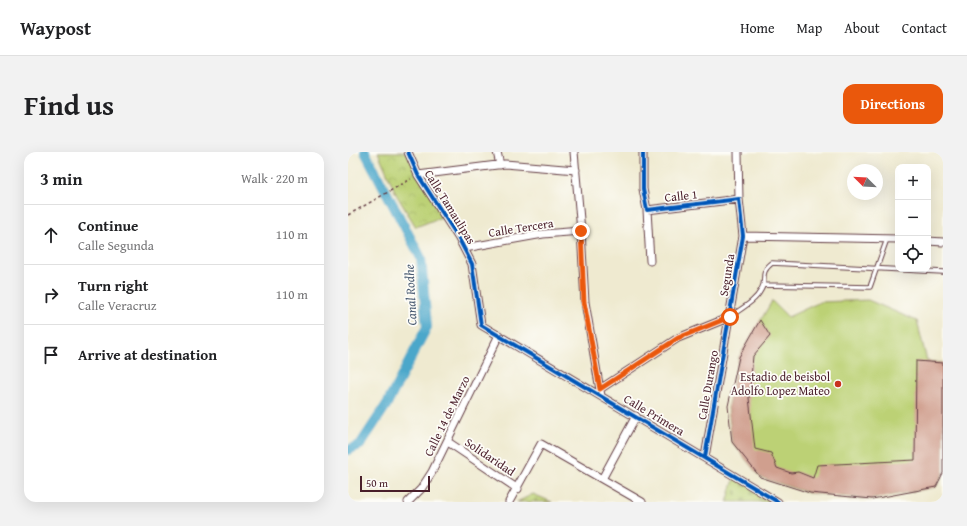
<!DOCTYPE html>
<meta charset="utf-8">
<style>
body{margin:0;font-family:"Gentium Book Plus",serif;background:#f2f2f2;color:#202124}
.controls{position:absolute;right:12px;top:12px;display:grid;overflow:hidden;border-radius:8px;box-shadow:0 4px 16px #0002}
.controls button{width:36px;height:36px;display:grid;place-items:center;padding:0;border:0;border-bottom:1px solid #e0e0e0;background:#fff;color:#202124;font:20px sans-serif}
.compass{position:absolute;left:499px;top:12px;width:36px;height:36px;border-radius:50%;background:#fff;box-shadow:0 4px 16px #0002;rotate:294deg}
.scale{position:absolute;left:12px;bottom:10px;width:70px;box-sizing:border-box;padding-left:4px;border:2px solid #4a1f2b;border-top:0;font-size:11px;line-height:14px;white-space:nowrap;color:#4a1f2b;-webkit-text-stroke:3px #fdfcf7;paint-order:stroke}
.stop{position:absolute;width:12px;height:12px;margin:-9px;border:3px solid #ea580c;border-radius:50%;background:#fff}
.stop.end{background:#ea580c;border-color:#fff;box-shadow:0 1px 4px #0008}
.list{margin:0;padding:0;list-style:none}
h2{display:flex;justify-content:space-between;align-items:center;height:52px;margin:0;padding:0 16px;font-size:17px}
h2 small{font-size:13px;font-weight:400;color:#757577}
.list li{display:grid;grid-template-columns:26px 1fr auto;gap:12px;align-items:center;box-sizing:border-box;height:60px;padding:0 16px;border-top:1px solid #e0e0e0}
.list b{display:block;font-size:15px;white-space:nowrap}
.list p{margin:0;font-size:13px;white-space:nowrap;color:#757577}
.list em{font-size:13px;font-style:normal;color:#757577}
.icon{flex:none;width:22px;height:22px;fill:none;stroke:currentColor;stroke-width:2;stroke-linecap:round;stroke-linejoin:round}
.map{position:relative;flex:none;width:595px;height:350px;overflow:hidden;border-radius:12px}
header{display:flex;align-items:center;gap:24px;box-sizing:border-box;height:56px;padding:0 20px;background:#fff;border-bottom:1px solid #e0e0e0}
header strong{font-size:19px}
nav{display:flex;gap:22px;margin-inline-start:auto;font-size:14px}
.intro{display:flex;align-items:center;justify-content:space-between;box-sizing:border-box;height:96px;padding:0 24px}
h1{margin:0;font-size:28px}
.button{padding:10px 18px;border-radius:12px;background:#ea580c;color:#fff;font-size:14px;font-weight:700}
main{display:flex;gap:24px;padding:0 24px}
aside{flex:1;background:#fff;border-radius:12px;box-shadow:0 4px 16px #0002}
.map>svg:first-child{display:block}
.cemetery{fill:url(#cemetery-stones);stroke:#837850}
.park{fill:url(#park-crowns);stroke:#837850}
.garden{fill:#bcd175;stroke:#837850}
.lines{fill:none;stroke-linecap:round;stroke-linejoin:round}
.canal{stroke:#4ca7ca;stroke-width:10}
.building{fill:#d09f8e}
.service-casing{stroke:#633d44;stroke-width:5.5}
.minor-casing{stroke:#633d44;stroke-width:9}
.path{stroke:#633d44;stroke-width:1.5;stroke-dasharray:3 3;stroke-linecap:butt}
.service{stroke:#fff;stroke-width:3.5}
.minor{stroke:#fff;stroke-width:7}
.cycleway-casing{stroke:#fdfcf7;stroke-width:6}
.cycleway{stroke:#0057b8;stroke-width:4}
.route{stroke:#ea580c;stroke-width:5}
.poi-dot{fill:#c8321e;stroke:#fdfcf7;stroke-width:1.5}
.labels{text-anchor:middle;stroke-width:3.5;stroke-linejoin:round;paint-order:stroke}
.street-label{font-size:12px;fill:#4a1f2b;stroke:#fdfcf7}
.poi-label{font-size:12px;fill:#4a1f2b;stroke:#fdfcf7;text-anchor:end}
.water-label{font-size:13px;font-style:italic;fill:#4b5c73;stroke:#fdfcf7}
</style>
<header>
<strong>Waypost</strong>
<nav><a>Home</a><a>Map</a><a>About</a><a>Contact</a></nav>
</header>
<div class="intro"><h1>Find us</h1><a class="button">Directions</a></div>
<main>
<aside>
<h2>3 min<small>Walk · 220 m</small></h2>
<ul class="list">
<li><svg class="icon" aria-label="ahead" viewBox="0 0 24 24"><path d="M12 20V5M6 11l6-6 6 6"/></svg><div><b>Continue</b><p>Calle Segunda</p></div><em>110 m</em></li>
<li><svg class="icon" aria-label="right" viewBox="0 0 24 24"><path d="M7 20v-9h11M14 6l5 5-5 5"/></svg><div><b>Turn right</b><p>Calle Veracruz</p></div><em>110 m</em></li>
<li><svg class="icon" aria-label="arrive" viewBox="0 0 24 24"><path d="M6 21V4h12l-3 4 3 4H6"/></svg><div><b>Arrive at destination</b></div></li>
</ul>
</aside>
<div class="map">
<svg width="595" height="350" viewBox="0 0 595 350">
<defs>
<pattern id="cemetery-stones" width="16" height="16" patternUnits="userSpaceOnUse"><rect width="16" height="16" fill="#bcd175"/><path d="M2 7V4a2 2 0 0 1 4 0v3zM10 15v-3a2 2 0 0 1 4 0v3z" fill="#a3b365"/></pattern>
<pattern id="park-crowns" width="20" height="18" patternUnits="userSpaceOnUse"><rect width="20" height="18" fill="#bcd175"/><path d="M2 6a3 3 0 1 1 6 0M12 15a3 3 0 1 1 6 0" fill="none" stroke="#a3b365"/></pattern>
</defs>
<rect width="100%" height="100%" fill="#fdfcf7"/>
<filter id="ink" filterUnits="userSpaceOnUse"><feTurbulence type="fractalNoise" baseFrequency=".025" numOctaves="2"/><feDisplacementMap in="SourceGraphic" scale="8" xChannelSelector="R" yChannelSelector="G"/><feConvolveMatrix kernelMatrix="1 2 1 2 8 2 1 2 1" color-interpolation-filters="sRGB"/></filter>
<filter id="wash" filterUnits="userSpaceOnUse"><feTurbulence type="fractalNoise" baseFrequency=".012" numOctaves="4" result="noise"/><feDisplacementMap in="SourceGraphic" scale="16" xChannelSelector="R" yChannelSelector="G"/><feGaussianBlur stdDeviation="0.9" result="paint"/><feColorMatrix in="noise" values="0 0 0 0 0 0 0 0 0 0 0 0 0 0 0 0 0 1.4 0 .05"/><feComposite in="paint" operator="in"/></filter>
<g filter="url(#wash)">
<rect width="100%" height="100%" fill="#efead0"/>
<path class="cemetery" d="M387 324 430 350H379Z
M185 342 204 350H169Z"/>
<path class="park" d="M30 0H58L96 64 68 75 49 44Z"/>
<path class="garden" d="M520 148 569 169 579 209 595 211V321L588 335 524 347 460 341 412 325 384 290 380 254 391 205 424 149 440 165 472 150Z"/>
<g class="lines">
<path class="canal" d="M0 298 12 293 39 252 79 175 73 106 17 0"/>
</g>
<g id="blocks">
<path class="building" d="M412 168 422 184 405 204 401 246 407 297 423 301 429 316 443 321 450 320 465 326 469 313 567 308 568 209 595 211V321L588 335 524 347 462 341 412 325 384 290 380 254 391 205Z"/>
</g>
</g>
<g filter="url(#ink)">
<use href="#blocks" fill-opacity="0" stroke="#633d44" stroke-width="1"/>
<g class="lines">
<defs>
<path id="service" d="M416 133 522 135 539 87
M382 165C392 157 407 150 413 138 420 127 410 122 424 111L595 120"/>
<path id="minor" d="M60 0 70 23 110 85 124 112 133 173 430 350
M149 0 152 13
M226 0 233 79 237 150 253 244
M295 0V37L299 58 391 47 395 84 357 305
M390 0 391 47
M70 23 157 12 228 18
M299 58 302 109
M395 84 550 87
M580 89 595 90
M117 96 195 82 233 79
M252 237 330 186 382 165
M100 290 170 337
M254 327 288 264
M60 350 73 337 84 320 151 183
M161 350 193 292 294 350"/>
</defs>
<use href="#service" class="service-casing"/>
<use href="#minor" class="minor-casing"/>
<path class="path" d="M0 63 63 27"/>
<use href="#service" class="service"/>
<use href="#minor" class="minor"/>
<defs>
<path id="cycleway" d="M60 0 70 23 110 85 124 112 133 173 430 350
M295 0V37L299 58 391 47 395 84 357 305"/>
</defs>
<use href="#cycleway" class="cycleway-casing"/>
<use href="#cycleway" class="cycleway"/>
</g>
</g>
<g class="lines" filter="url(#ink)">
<path class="route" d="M233 79 236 150 252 237 330 186 382 165"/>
</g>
<circle class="poi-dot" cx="490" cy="232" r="4"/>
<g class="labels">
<g class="street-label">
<text transform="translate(333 44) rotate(-6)" y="4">Calle 1</text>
<text transform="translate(102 55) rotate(58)" y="4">Calle Tamaulipas</text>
<text transform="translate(173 76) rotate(-9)" y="4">Calle Tercera</text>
<text transform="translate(379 123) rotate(-81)" y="4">Segunda</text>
<text transform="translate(360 233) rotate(-80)" y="4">Calle Durango</text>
<text transform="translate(306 263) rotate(31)" y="4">Calle Primera</text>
<text transform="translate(99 264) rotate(-64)" y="4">Calle 14 de Marzo</text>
<text transform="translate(142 305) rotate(34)" y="4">Solidaridad</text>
</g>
<g class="poi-label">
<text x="482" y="229">Estadio de beisbol<tspan x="482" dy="14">Adolfo Lopez Mateo</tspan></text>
</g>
<g class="water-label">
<text transform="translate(62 143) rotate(-93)" y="5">Canal Rodhe</text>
</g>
</g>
</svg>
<div class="controls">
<button>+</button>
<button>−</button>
<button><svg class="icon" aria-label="locate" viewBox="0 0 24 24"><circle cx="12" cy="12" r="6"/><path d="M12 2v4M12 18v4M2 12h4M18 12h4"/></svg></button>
</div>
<svg class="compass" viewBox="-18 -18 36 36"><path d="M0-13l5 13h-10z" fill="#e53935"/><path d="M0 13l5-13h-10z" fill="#757577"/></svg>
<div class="scale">50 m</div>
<div class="stop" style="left:382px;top:165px"></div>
<div class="stop end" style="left:233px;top:79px"></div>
</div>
</main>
